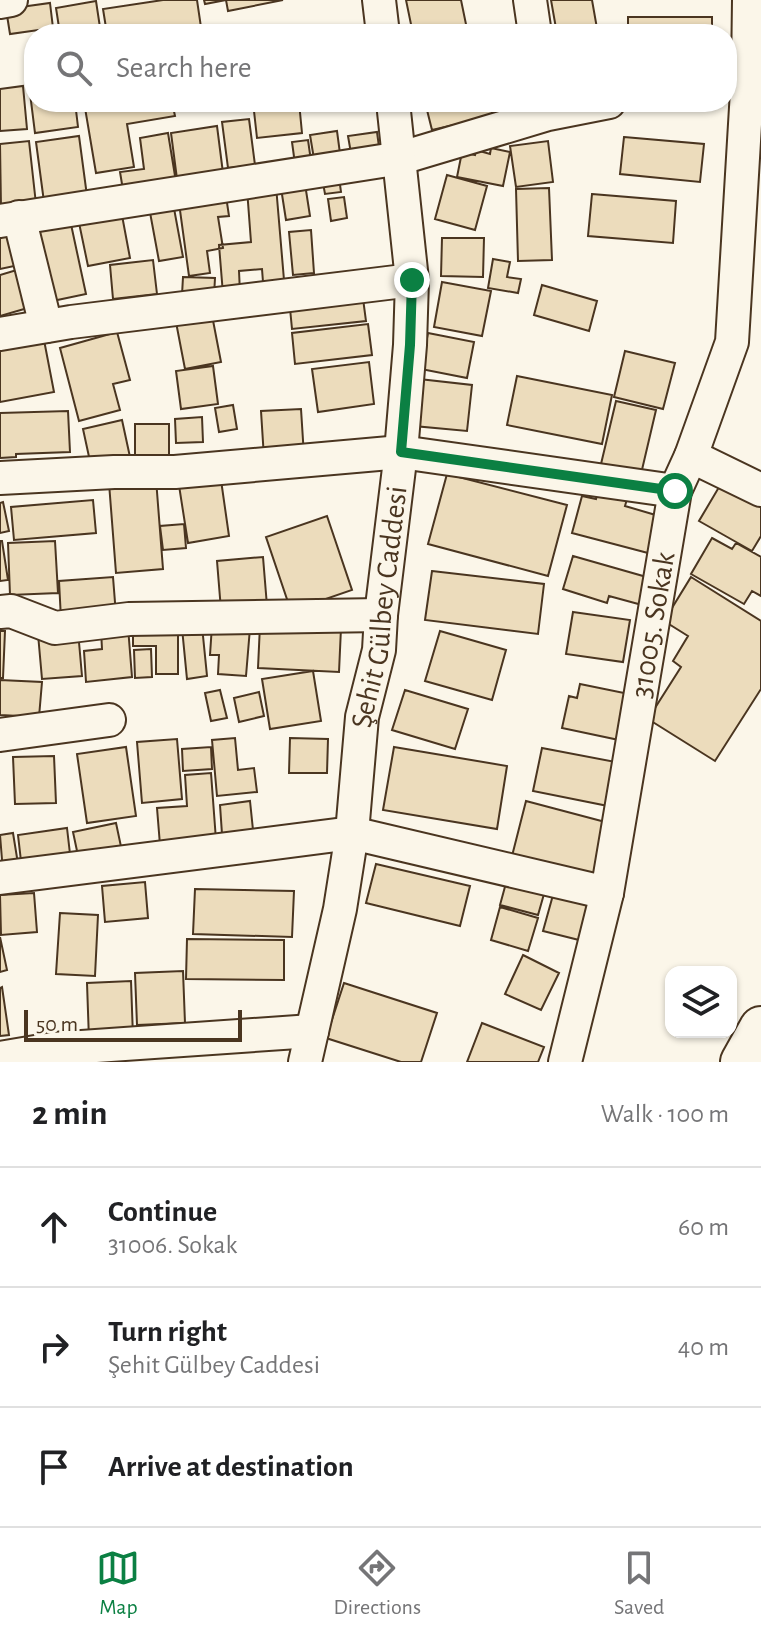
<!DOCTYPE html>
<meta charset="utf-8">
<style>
body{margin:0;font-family:"Alegreya Sans",sans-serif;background:#f6f6f6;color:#202124}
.controls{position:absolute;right:24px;bottom:24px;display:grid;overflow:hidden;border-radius:16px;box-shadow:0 2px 6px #0004}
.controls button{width:72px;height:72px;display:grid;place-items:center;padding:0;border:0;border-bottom:2px solid #e0e0e0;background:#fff;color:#202124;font:40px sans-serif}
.scale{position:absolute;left:24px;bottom:20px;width:218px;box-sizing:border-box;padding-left:8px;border:4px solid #4a3520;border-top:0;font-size:22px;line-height:28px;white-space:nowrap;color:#4a3520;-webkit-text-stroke:6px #fbf6e9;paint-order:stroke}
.stop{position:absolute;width:24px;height:24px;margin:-18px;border:6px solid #0b8043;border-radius:50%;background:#fff}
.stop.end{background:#0b8043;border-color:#fff;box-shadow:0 2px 8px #0008}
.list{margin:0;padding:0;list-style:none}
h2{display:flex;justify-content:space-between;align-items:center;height:104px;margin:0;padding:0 32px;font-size:34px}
h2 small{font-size:26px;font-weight:400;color:#757577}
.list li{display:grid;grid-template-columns:52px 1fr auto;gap:24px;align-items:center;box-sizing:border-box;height:120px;padding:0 32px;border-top:2px solid #e0e0e0}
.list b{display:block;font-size:30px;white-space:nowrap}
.list p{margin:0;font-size:26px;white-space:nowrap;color:#757577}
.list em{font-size:26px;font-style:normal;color:#757577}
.icon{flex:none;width:44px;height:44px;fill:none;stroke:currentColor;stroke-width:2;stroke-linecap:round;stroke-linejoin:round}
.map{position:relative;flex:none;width:761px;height:1062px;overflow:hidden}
.search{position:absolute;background:#fff;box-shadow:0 2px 6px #0004;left:24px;right:24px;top:24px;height:88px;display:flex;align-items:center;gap:20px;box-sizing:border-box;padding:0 28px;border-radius:32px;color:#757577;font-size:30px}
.sheet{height:464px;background:#fff}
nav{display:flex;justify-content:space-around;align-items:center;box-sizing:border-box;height:112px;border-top:2px solid #e0e0e0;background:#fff;font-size:22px;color:#757577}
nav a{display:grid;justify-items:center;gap:4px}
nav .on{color:#0b8043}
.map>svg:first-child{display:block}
.building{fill:#ecdcbc;stroke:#4a3520;stroke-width:2}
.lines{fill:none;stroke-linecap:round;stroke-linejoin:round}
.minor-casing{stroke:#4a3520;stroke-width:36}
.major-casing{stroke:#4a3520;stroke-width:46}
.minor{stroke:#fbf6e9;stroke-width:32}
.major{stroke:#fbf6e9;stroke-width:42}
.route{stroke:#0b8043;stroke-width:10}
.labels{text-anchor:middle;stroke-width:6;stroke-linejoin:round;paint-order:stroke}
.street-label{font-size:30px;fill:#4a3520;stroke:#fbf6e9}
</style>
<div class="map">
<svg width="761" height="1062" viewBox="0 0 761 1062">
<rect width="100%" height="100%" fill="#fbf6e9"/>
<path class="building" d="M163 0H197L202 34H107L103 9Z
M204 0H283L228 11 226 0 205 4Z
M406 0H461L468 34H413Z
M551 0H592L598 34H557Z
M96 1 101 34H60L56 8Z
M50 3 53 28 10 34 6 9Z
M628 17H712V34H628Z
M34 84V102H75L78 127 35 133 29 85Z
M23 86 27 129 0 131V89Z
M84 102H172L175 116 127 124 134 167 96 173Z
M253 102H299L302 133 257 138Z
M425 102H490L493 116 432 130Z
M498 102H511L512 113 499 114Z
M249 119 255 165 228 168 222 122Z
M217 126 223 173 177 179 171 133Z
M337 131 341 161 315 165 310 135Z
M377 132 380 154 352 159 348 136Z
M168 133 176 182 123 190 120 172 144 169 140 138Z
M79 136 87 196 44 202 36 142Z
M624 137 704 144 700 182 620 174Z
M308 140 311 161 295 164 292 142Z
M29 141 36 204 1 208 0 144Z
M548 141 553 182 516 187 510 146Z
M491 148 510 152 503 186 457 177 462 152 475 155 476 150 490 154Z
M338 170 341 192 325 194 321 172Z
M447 175 487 186 475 230 435 219Z
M305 184 310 216 286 220 281 188Z
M276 186 284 280 263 282 262 269 239 271 240 293 223 294 219 245 251 242 247 189Z
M549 188 552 260 518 261 516 189Z
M592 194 676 201 673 243 588 236Z
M226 196 229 216 218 217 223 248 207 251 210 273 189 276 179 203Z
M344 197 347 218 331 221 328 199Z
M173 203 183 257 159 261 149 207Z
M121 210 130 258 88 266 78 218Z
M69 215 86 294 43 303 26 224Z
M12 230 19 265 0 269V233Z
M311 230 314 273 293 275 289 232Z
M442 238H484L483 277 441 276Z
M493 259 510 262 507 277 521 279 518 293 488 288Z
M153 260 157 294 113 299 110 265Z
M20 269 31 307 0 316V275Z
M183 277 215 278 214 296 182 295Z
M442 282 491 291 482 336 434 327Z
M542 285 597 301 589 331 534 315Z
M362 291 366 321 292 329 289 298Z
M211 310 221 362 185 369 175 317Z
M368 324 372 355 295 364 292 333Z
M117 332 130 380 113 384 120 410 79 421 60 348Z
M428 333 474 342 467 378 421 369Z
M44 340 54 392 0 402V348Z
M625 351 675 363 663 409 614 397Z
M369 362 374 404 318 412 312 369Z
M213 366 218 404 181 409 176 371Z
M517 376 612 395 602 444 507 425Z
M419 379 472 385 467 431 414 426Z
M616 401 656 410 641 474 601 464Z
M233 405 237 429 219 432 215 408Z
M301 409 304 456 264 458 261 411Z
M68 411 70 452 16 454V457L0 458V413Z
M202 417 203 442 176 443 175 419Z
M122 420 130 457 91 466 83 429Z
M135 424H169V465H135Z
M220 473 229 536 188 543 178 479Z
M447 474 567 505 548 576 428 544Z
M156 479 163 569 116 573 109 483Z
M722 482 761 504V536L752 551 699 521Z
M600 485 629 492 625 506 659 516 648 553 572 533 582 496 596 499Z
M93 500 96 533 14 540 11 507Z
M3 502 9 531 0 533V503Z
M327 516 352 590 291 611 266 537Z
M184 524 186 548 163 550 160 526Z
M712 538 732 549 736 543 761 557V596L752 591 744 604 691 574Z
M0 541H2L8 580 0 581Z
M55 541 58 593 10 595 8 543Z
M573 556 650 578 642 605 609 596 607 603 563 589Z
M263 557 267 606 221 610 217 561Z
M432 571 544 584 538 634 425 620Z
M113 577 116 615 61 619 59 581Z
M691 577 761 621V689L715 761 648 719 681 667 673 661 688 636 664 621Z
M573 612 630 620 623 662 566 654Z
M212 625 250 628 246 676 218 674 219 655H210Z
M260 625 341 628 339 672 258 668Z
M202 626 207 676 187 679 182 628Z
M128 627 132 677 86 682 84 651 102 649 101 630Z
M133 627H178V674H156V646H133Z
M0 631H5L3 678H0Z
M78 631 82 676 42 679 38 634Z
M440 631 506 650 492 700 425 681Z
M151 649 152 677 135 678 134 650Z
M313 671 321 721 270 729 262 679Z
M0 680 42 682 39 717 0 715Z
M580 684 629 694 619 740 562 728 569 696 577 698Z
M220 690 227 718 211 721 205 693Z
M405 690 468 709 455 749 392 730Z
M259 692 264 716 239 722 234 698Z
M235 738 238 770 254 768 257 792 217 796 212 740Z
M290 738 328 739 327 773H289Z
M177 739 182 799 142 803 137 742Z
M126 747 136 816 87 823 77 754Z
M211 747 212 769 183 771 182 749Z
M394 747 507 766 497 829 383 810Z
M542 748 626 764 618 808 533 791Z
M54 756 56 803 15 804 13 757Z
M211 773 216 840 160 845 157 808 187 806 185 775Z
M250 801 253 830 222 834 220 805Z
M526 801 609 823 594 878 512 856Z
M116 823 123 856 80 865 73 832Z
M67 828 70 854 21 861 18 835Z
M13 833 19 870 3 872 0 835Z
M376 864 470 886 460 926 366 903Z
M145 882 148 918 105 922 102 886Z
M506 883 544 894 538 915 500 905Z
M195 889 294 891 292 937 193 934Z
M34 893 37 932 1 935 0 895Z
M553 895 589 904 579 940 543 931Z
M500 907 538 918 528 951 491 940Z
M60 913 98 915 95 976 56 974Z
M0 937 7 970 0 972Z
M187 939 284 940V980L186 979Z
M523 955 559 973 541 1010 505 994Z
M183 971 185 1023 137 1025 135 973Z
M131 981 133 1037 89 1040 87 983Z
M344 983 437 1013 421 1062H401L326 1038Z
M2 987 9 1035 0 1036V988Z
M482 1023 544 1047 538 1062H467Z"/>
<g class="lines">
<defs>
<g id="minor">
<path d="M379 0 383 34"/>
<path d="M530 0 535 34"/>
<path d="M0 2 11 0"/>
<path d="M19 217 46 326"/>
<path d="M0 221 401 158 548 114 609 102"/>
<path d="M0 334 71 322 412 280"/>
<path d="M691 456 761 490"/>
<path d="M0 478 114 472H175L401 452 675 491"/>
<path d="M0 612 11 611 55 628 129 619 381 615"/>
<path d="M0 735 109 720"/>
<path d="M0 878 352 833 607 893"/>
<path d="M0 1058 53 1049 312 1031"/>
<path id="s1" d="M305 1062 340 909 352 833 362 717 379 650 381 615 401 452 410 345 412 280 393 102"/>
<path id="s2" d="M565 1062 607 893 675 491 691 456 732 342 748 74 749 0"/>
</g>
<path id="major" d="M742 1062 761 1028"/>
</defs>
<use href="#minor" class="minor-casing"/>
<use href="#major" class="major-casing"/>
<use href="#minor" class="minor"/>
<use href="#major" class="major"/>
</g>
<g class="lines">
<path class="route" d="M412 280 410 345 401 452 675 491"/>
</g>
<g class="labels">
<g class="street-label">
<text dy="10" stroke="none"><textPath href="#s1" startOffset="462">Şehit Gülbey Caddesi</textPath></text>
<text dy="10" stroke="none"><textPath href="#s2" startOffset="446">31005. Sokak</textPath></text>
</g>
</g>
</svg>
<div class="controls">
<button><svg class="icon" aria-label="layers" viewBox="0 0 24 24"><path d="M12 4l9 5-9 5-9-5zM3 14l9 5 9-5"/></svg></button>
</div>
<div class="scale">50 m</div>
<div class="stop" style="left:675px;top:491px"></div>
<div class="stop end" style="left:412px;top:280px"></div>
<div class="search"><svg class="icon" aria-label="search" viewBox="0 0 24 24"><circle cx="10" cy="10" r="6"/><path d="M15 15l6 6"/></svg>Search here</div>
</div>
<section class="sheet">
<h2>2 min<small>Walk · 100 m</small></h2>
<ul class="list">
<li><svg class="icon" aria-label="ahead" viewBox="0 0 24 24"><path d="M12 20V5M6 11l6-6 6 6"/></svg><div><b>Continue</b><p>31006. Sokak</p></div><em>60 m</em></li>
<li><svg class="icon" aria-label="right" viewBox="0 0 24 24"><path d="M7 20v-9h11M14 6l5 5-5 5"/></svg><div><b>Turn right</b><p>Şehit Gülbey Caddesi</p></div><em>40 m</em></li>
<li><svg class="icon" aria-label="arrive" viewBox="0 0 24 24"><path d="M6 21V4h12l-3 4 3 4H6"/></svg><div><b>Arrive at destination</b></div></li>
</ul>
</section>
<nav>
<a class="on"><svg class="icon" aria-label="map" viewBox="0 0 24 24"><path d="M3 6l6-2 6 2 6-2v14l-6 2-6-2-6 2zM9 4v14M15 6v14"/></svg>Map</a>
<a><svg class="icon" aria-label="directions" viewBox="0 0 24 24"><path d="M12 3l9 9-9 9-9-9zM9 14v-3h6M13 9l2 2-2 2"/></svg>Directions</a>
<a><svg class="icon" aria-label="saved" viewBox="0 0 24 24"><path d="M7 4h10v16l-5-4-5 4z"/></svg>Saved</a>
</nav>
